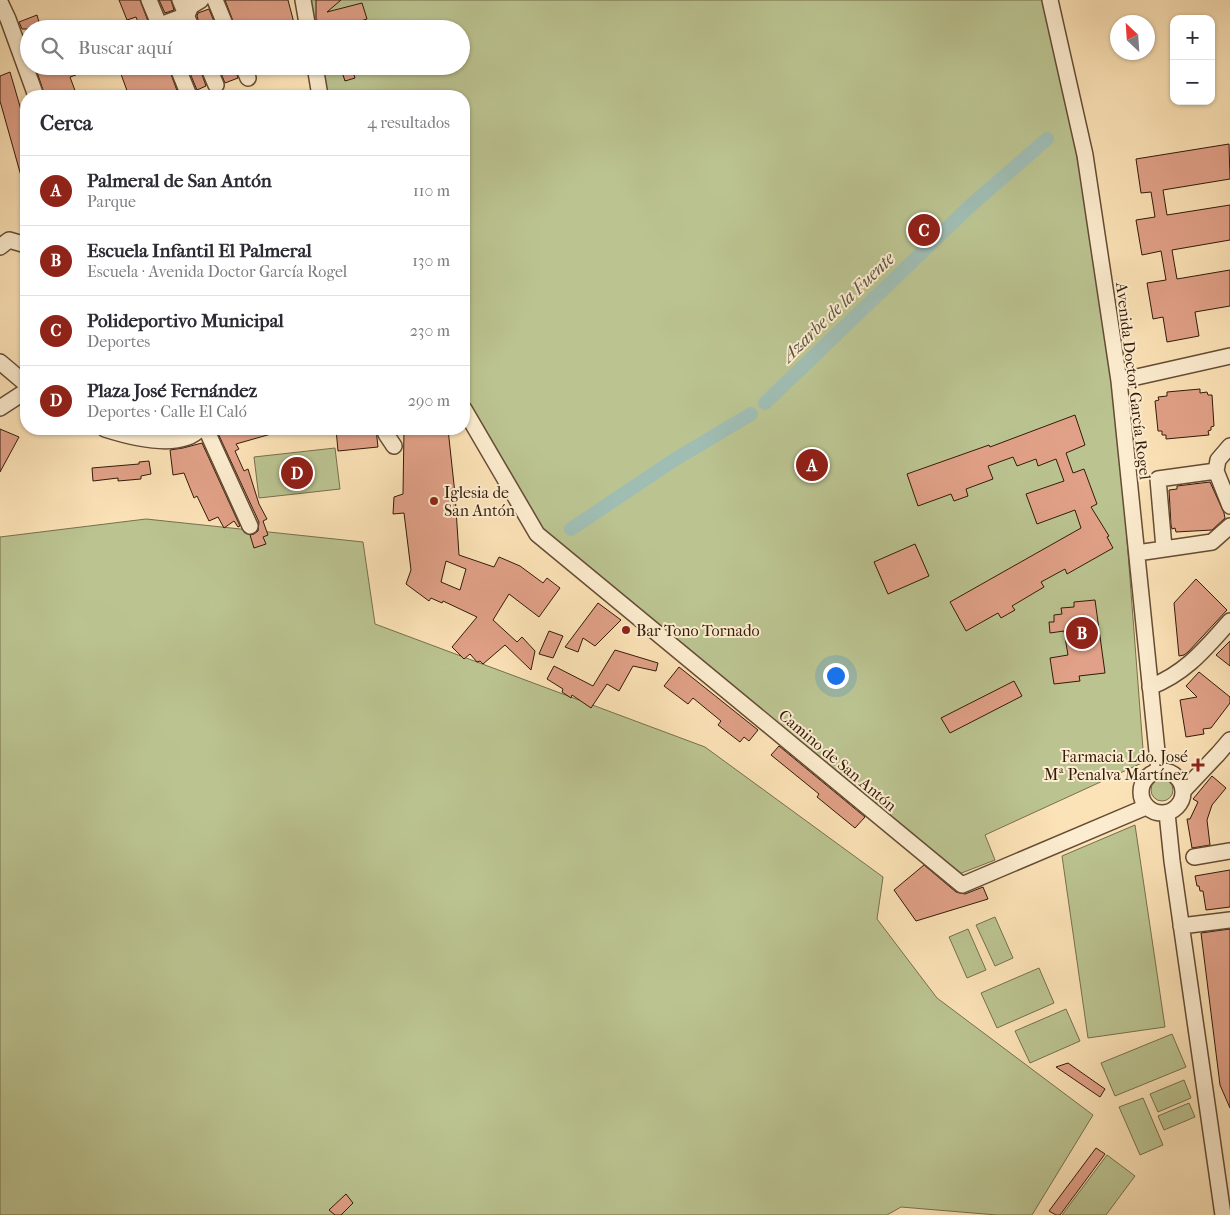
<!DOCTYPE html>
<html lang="es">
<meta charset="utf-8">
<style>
body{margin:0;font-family:"IM FELL French Canon",serif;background:#f2f2f3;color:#2b2b33}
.controls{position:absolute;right:15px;top:15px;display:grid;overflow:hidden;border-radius:10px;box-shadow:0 1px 4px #0004}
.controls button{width:45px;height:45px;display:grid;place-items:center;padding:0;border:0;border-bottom:1px solid #e1e1e2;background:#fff;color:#2b2b33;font:25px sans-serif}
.compass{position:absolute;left:1110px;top:15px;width:45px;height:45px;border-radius:50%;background:#fff;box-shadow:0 1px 4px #0004;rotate:335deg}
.you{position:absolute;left:835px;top:675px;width:18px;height:18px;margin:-12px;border:4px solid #fff;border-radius:50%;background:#1a73e8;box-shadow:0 0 0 8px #1a73e833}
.badge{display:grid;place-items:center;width:32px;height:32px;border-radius:50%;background:#8f2418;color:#fff;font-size:16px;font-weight:700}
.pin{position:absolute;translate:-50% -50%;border:2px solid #fff;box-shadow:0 1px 5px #0006}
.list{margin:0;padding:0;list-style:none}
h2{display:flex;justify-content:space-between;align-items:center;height:65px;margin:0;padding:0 20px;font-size:21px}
h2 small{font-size:16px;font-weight:400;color:#7c7c81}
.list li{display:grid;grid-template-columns:32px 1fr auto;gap:15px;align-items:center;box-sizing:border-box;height:70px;padding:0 20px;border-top:1px solid #e1e1e2}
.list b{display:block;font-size:19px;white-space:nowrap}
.list p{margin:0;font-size:16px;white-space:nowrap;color:#7c7c81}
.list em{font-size:16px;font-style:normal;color:#7c7c81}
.icon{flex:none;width:28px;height:28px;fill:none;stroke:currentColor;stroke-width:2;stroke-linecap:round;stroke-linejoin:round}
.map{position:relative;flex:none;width:1230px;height:1215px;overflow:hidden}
.search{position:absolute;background:#fff;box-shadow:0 1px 4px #0004;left:20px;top:20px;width:450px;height:55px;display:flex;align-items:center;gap:12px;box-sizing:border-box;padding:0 18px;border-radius:28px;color:#7c7c81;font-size:19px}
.panel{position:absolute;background:#fff;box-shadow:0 1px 4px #0004;left:20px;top:90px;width:450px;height:345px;border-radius:20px}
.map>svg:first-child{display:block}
.green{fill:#bbc491;stroke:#776f4d}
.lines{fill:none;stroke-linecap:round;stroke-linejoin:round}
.canal{stroke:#a0bdb3;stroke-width:14}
.building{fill:#e1a188;stroke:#331a09;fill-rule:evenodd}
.minor-casing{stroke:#654c34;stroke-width:18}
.minor{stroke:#fdedd0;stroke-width:15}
.poi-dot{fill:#8f2418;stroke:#fdedd0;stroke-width:2}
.labels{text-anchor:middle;stroke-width:4;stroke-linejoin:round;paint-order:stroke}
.street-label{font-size:16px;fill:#331a09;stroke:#fdedd0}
.poi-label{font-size:16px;fill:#331a09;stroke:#fdedd0;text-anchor:start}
.water-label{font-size:18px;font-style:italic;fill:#595344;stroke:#fdedd0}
</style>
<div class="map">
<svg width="1230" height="1215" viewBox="0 0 1230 1215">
<rect width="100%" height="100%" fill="#fce3b7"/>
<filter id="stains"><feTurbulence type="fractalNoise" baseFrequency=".004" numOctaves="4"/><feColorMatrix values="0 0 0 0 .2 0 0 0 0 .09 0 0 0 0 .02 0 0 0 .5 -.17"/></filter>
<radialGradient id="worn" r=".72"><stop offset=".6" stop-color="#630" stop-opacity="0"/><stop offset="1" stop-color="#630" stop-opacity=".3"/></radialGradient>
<path class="green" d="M311 0H1043L1072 128 1114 370 1144 762 985 835 995 860 959 874 542 533 464 396V96H327L322 66H461V29H316Z
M335 448 340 489 259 498 254 457Z
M146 519 363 542 375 624 705 747 883 877 877 919 937 998 1093 1115 1032 1215H997L901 1207 887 1215H0V537Z
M1151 790a11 11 0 1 1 22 0a11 11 0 1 1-22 0Z
M1135 825 1165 1027 1088 1038 1062 856Z
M995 917 1013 958 995 966 976 925Z
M968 929 986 970 967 978 949 937Z
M1039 968 1054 1003 997 1028 981 993Z
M1066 1009 1080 1041 1030 1063 1015 1031Z
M1172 1034 1186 1067 1115 1096 1101 1063Z
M1184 1080 1191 1098 1158 1112 1150 1094Z
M1143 1098 1163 1145 1140 1155 1119 1107Z
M1189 1103 1195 1117 1164 1130 1158 1116Z
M1107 1155 1135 1176 1106 1215H1062Z"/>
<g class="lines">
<path class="canal" d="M765 403 970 206 1047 139
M571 529 674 460 751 414"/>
</g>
<path class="building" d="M119 0H140L151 29H141L136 17 127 20Z
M159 0H171L174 10 165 13Z
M225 0H288L294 23 273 29H236Z
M316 0H341L327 12 362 3 367 19 336 29H321L318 20 316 21Z
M209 9 217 29H201L197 16 198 13Z
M37 15 41 29H22L19 22Z
M35 66H73L76 75 70 77 77 96H45Z
M118 66H168L179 96H129Z
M187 66H199L206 86 197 90Z
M218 66H234L238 78 225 83Z
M340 66H351L355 78 345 81Z
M10 72 26 127V183H23L0 101V76Z
M1229 144 1230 179 1163 190 1167 215 1230 205V240L1172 250 1177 279 1230 270V306L1195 312 1199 336 1167 342 1163 317 1153 319 1147 283 1166 280 1161 251 1142 255 1136 220 1155 217 1151 192 1141 193 1136 159Z
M1200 389V393L1207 392 1208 395H1212L1214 426 1211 427V430L1208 431 1209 435 1166 439V435H1162V431H1158L1155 401 1159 400 1158 397 1167 396V392Z
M1075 415 1085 445 1066 453 1073 473 1084 469 1097 504 1091 507 1109 536 1107 537 1113 548 1067 574 1065 569 1041 582 1044 587 1012 606 1015 610 1001 618 998 613 966 631 950 602 1081 528 1075 510 1037 524 1026 494 1064 481 1056 459 1038 466 1036 459 1017 466 1013 457 988 466 993 479 966 489 968 496 954 501 951 494 918 506 907 474 989 445 990 447Z
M0 429 19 437 0 472Z
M216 429H278V432L236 444 239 449 235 451 244 471 248 469 259 504 267 519 263 521 268 535 263 537 266 544 254 548 250 535 254 534 258 531 259 522Z
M336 429H376L378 447 338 451Z
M404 429H448L455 494 459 555 494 567 499 557 520 566 543 583 547 578 560 588 539 617 509 594 493 620 517 642 522 637 535 651 531 670 505 645 483 664 480 661 477 662 470 654 464 659 452 647 477 617 443 601 442 603 431 598 429 601 406 584 411 570 404 513 393 514 394 497 403 494ZM446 561 466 569 460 590 441 582Z
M202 443 240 526 238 527 234 521 224 528 218 517 209 521 197 496 194 498 184 473 173 475 170 450 183 448Z
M149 461 151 474 141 476V479L118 481V478L93 481 92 468 139 464V462Z
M1210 482 1224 513 1225 518 1212 530 1176 532 1175 528 1172 529 1171 525 1169 490 1177 489V486Z
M915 544 929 576 888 594 874 562Z
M1196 579 1227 610 1188 652 1184 655 1179 656 1174 603Z
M1095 600 1105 673 1079 676 1080 681 1054 684 1050 658 1068 655 1064 631 1050 633 1049 622H1054V615L1062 614 1061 608 1074 607V602Z
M598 603 621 620 595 646 583 638 578 652 565 647Z
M549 631 563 636 553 658 539 654Z
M1230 641V666L1216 655Z
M615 650 658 663 656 671 633 666 619 691 607 684 591 708 572 695 571 698 562 692 563 689 547 679 554 666 593 686Z
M679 667 758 730 749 741 744 737 740 742 718 725 721 721 693 698 688 704 664 686Z
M1199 672 1230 697V703L1211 728 1203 729 1204 734 1186 737 1180 700 1197 697 1186 686Z
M1014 681 1022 696 950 733 941 718Z
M779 746 865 817 855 828 817 797 819 794 771 755Z
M1212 776 1226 788 1212 805 1207 820 1210 845 1192 848 1187 819H1190L1198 802 1193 799Z
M924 865 956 892 965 894 983 887 988 899 916 921 894 890Z
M1230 870V907L1206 910 1203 891H1200L1199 886H1197L1195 876Z
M1230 929V1108L1220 1085 1201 933Z
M1068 1063 1105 1089 1100 1097 1056 1067Z
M1096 1148 1105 1154 1060 1215H1056L1049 1211Z
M346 1194 353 1203 341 1215H335L329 1210Z"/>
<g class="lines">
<defs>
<path id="minor" d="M149 0 161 29
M180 0 192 29
M215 0 227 29
M303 0 308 29
M1050 0 1085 155 1119 381 1159 771
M0 2 8 19 36 96
M160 25 187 15 191 6 201 0
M177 66 188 93
M208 66 216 85
M243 66 248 78
M315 66 320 96
M0 247 9 240 26 245
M0 362 26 384
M1119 381 1230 356
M0 408 26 391
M464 409 537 534 962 885 1146 807
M105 429C130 437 180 451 200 429
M206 429 250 526
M386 429V434L394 446
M1230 446 1218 460 1216 471 1230 506
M1164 548 1158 479 1216 471
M1137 553 1212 542 1230 526
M1150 687C1186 673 1205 649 1230 621
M1141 792a21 21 0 1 1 42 0a21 21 0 1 1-42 0Z
M1183 791 1218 754 1230 740
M1167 813 1172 861 1223 1215
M1194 857 1230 851
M1181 926 1230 920"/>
</defs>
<use href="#minor" class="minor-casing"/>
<use href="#minor" class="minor"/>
</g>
<g class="poi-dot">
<circle cx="434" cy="501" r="5"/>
<circle cx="626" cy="630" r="5"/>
<path d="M1195.5 757.5h5v5h5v5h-5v5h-5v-5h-5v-5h5z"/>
</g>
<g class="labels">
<g class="street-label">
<text transform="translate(1134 381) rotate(83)" y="6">Avenida Doctor García Rogel</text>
<text transform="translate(838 760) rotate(40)" y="6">Camino de San Antón</text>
</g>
<g class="poi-label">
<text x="444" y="498">Iglesia de<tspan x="444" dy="18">San Antón</tspan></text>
<text x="636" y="636">Bar Tono Tornado</text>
<text x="1188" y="762" text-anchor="end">Farmacia Ldo. José<tspan x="1188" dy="18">Mª Penalva Martínez</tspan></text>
</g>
<g class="water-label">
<text transform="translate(838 307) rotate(-44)" y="6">Azarbe de la Fuente</text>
</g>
</g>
<rect width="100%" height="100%" filter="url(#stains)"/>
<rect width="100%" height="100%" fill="url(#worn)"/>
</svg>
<div class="controls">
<button>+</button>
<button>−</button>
</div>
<svg class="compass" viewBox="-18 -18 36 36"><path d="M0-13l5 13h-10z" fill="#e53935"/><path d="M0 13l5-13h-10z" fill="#7c7c81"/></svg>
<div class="you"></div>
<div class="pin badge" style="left:812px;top:465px">A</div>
<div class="pin badge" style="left:1082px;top:633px">B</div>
<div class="pin badge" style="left:924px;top:230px">C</div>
<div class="pin badge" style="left:297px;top:473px">D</div>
<div class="search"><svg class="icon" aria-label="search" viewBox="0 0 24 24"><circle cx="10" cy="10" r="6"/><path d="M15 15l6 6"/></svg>Buscar aquí</div>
<section class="panel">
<h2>Cerca<small>4 resultados</small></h2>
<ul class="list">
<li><span class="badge">A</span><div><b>Palmeral de San Antón</b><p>Parque</p></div><em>110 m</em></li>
<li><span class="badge">B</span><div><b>Escuela Infantil El Palmeral</b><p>Escuela · Avenida Doctor García Rogel</p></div><em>130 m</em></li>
<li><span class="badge">C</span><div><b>Polideportivo Municipal</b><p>Deportes</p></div><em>230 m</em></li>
<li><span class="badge">D</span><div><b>Plaza José Fernández</b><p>Deportes · Calle El Caló</p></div><em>290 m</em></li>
</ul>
</section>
</div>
